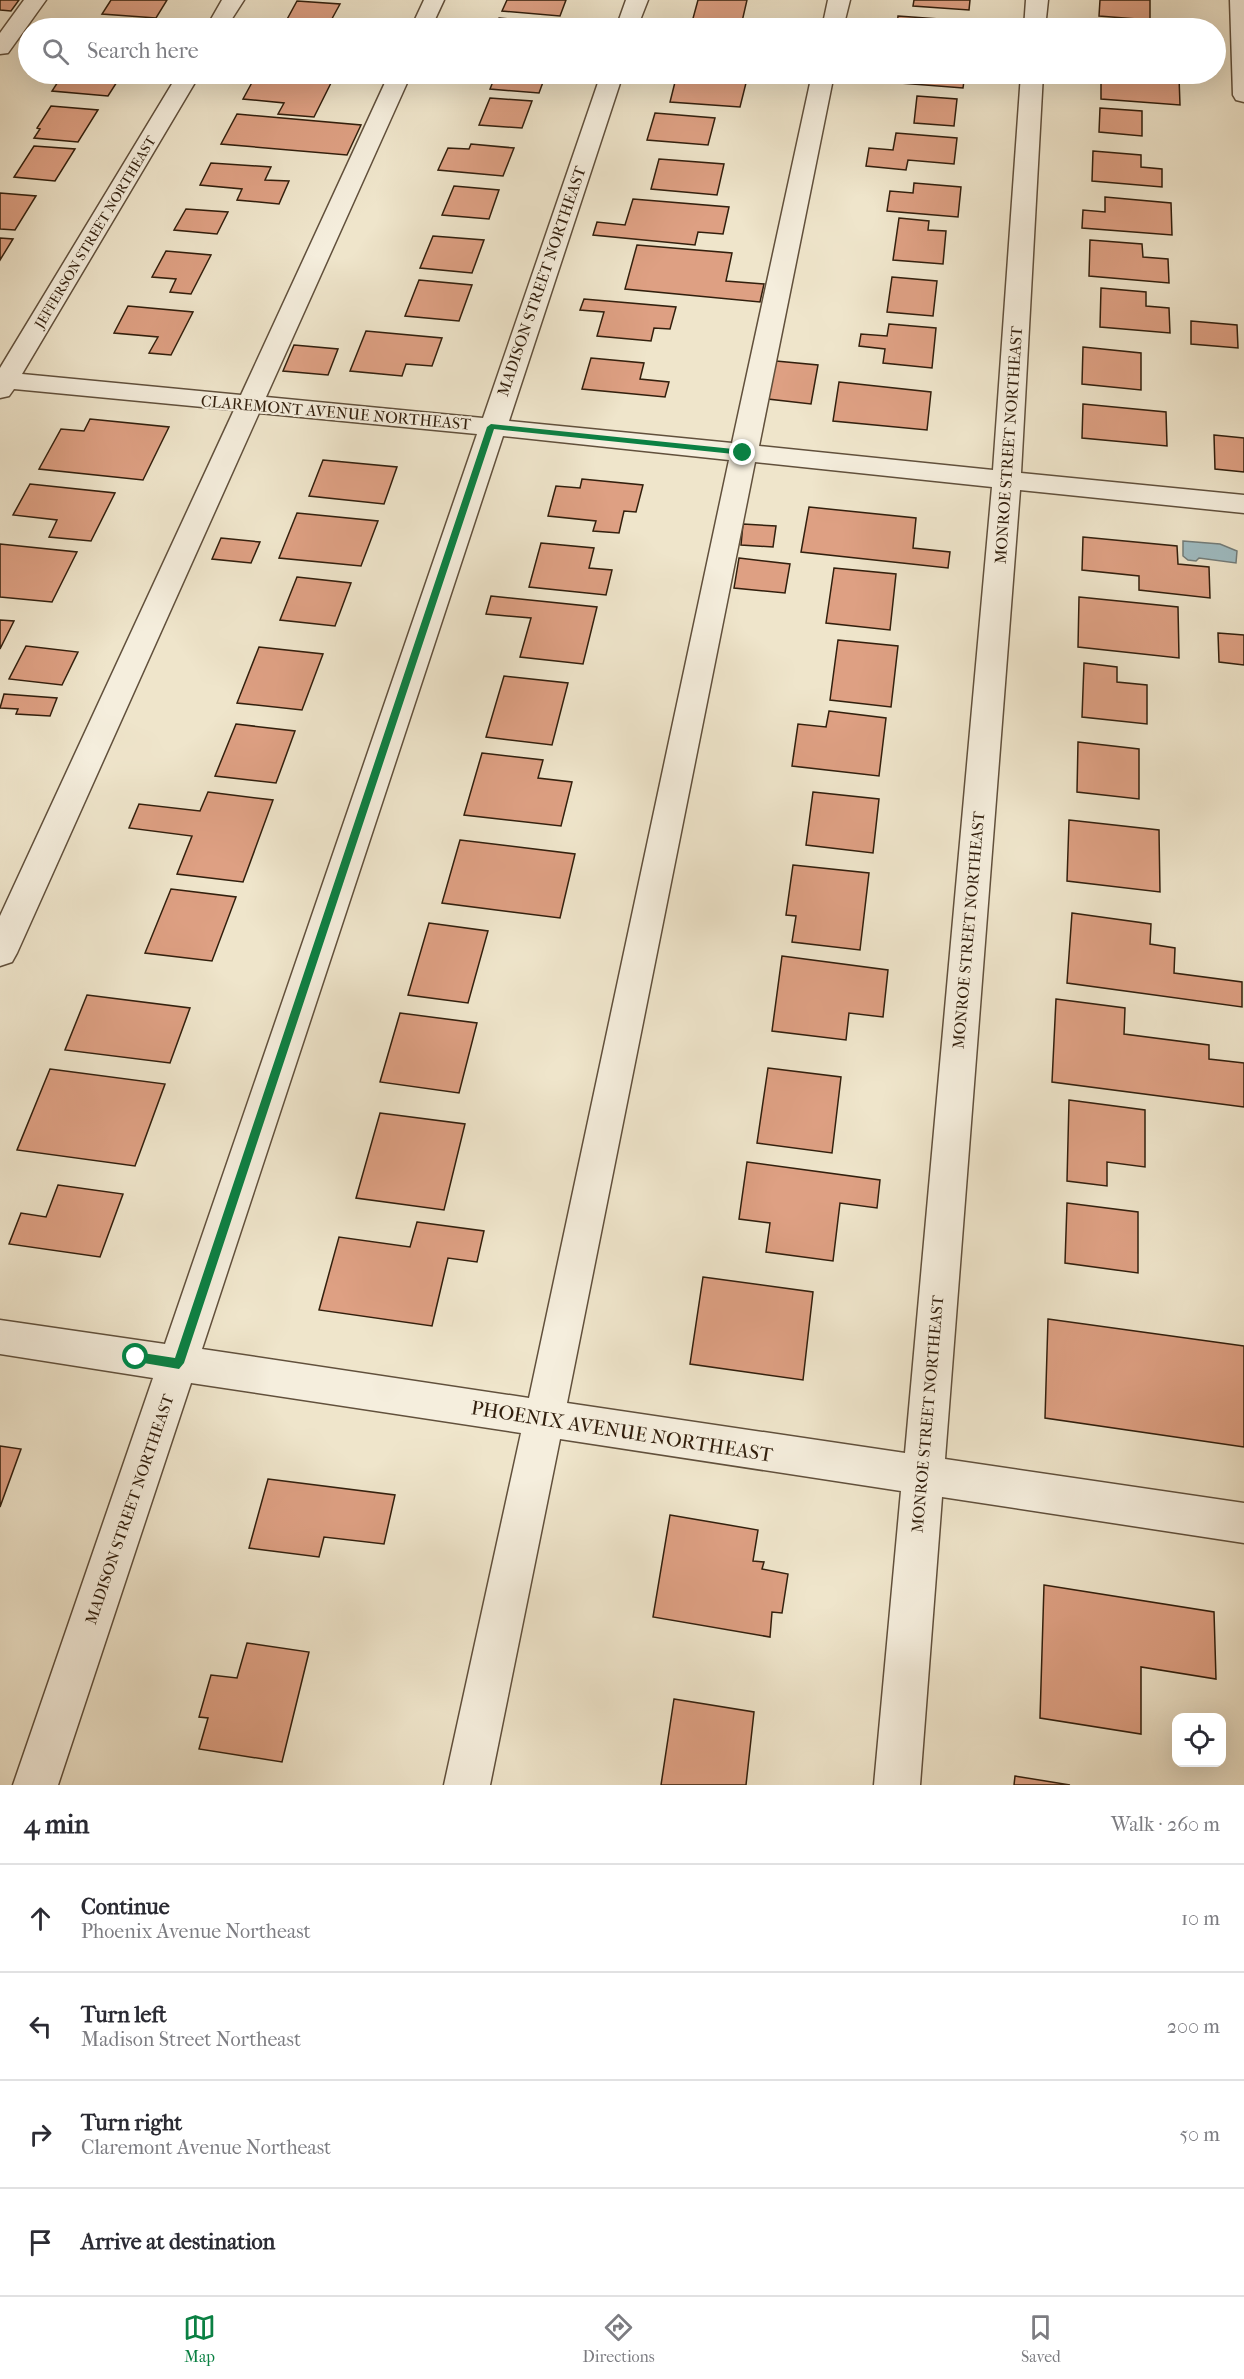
<!DOCTYPE html>
<meta charset="utf-8">
<style>
body{margin:0;font-family:"IM FELL French Canon",serif;background:#f2f2f3;color:#2b2b33}
.controls{position:absolute;right:18px;bottom:18px;display:grid;overflow:hidden;border-radius:12px;box-shadow:0 6px 24px #0002}
.controls button{width:54px;height:54px;display:grid;place-items:center;padding:0;border:0;border-bottom:2px solid #e1e1e2;background:#fff;color:#2b2b33;font:30px sans-serif}
.stop{position:absolute;width:18px;height:18px;margin:-14px;border:4px solid #0b8043;border-radius:50%;background:#fff}
.stop.end{background:#0b8043;border-color:#fff;box-shadow:0 2px 6px #0008}
.list{margin:0;padding:0;list-style:none}
h2{display:flex;justify-content:space-between;align-items:center;height:78px;margin:0;padding:0 24px;font-size:26px}
h2 small{font-size:20px;font-weight:400;color:#7c7c81}
.list li{display:grid;grid-template-columns:39px 1fr auto;gap:18px;align-items:center;box-sizing:border-box;height:108px;padding:0 24px;border-top:2px solid #e1e1e2}
.list b{display:block;font-size:22px;white-space:nowrap}
.list p{margin:0;font-size:20px;white-space:nowrap;color:#7c7c81}
.list em{font-size:20px;font-style:normal;color:#7c7c81}
.icon{flex:none;width:33px;height:33px;fill:none;stroke:currentColor;stroke-width:2;stroke-linecap:round;stroke-linejoin:round}
.map{position:relative;flex:none;width:1244px;height:1785px;overflow:hidden}
.search{position:absolute;background:#fff;box-shadow:0 6px 24px #0002;left:18px;right:18px;top:18px;height:66px;display:flex;align-items:center;gap:15px;box-sizing:border-box;padding:0 21px;border-radius:33px;color:#7c7c81;font-size:22px}
.sheet{height:510px;background:#fff}
nav{display:flex;justify-content:space-around;align-items:center;box-sizing:border-box;height:84px;border-top:2px solid #e1e1e2;background:#fff;font-size:16px;color:#7c7c81}
nav a{display:grid;justify-items:center;gap:3px}
nav .on{color:#0b8043}
.map>svg:first-child{display:block}
.water{fill:#9fbcc2;stroke:#737d7a;stroke-width:1.5}
.building{fill:#dea083;stroke:#321f0d;stroke-width:1.5}
.lines{fill:none;stroke-linecap:round;stroke-linejoin:round}
.minor-casing{stroke:#61503c;stroke-width:3}
.minor{fill:#f5eedd;fill-rule:evenodd}
.route{fill:#0b8043}
.labels{text-anchor:middle;stroke-width:4.5;stroke-linejoin:round;paint-order:stroke}
.far-street-label{font-size:14px;fill:#321f0d;stroke:#f5eedd}
.street-label{font-size:16px;fill:#321f0d;stroke:#f5eedd}
.near-street-label{font-size:20px;fill:#321f0d;stroke:#f5eedd}
</style>
<div class="map">
<svg width="1244" height="1785" viewBox="0 0 1244 1785">
<rect width="100%" height="100%" fill="#efe5cb"/>
<filter id="stains"><feTurbulence type="fractalNoise" baseFrequency=".00333" numOctaves="4"/><feColorMatrix values="0 0 0 0 .2 0 0 0 0 .09 0 0 0 0 .02 0 0 0 .5 -.17"/></filter>
<radialGradient id="worn" r=".72"><stop offset=".6" stop-color="#630" stop-opacity="0"/><stop offset="1" stop-color="#630" stop-opacity=".3"/></radialGradient>
<path class="water" d="M1183 541 1220 544 1237 551 1236 563 1199 558 1196 561 1188 560 1183 556Z"/>
<path class="building" d="M0 0H19L11 11 0 10Z
M111 0H167L156 18 102 14Z
M507 0H566L560 16 502 11Z
M698 0H747L741 26 692 22Z
M914 0H970L969 10 913 6Z
M1100 0H1150V20L1099 16Z
M297 1 340 4 328 26 285 23Z
M898 16 967 21V28H897Z
M499 18 574 24 572 28H494Z
M434 22 467 24 465 28H431Z
M63 74H122L108 96 52 91Z
M296 74H339L336 78Z
M496 74H546L539 93 490 89Z
M677 74 747 79 740 107 670 102Z
M850 74 889 75 965 74 963 88 849 79Z
M1101 74 1179 77 1180 105 1101 99Z
M255 77 331 83 314 117 278 114 284 103 243 99Z
M917 96 957 99 954 126 914 123Z
M490 98 532 101 522 128 479 125Z
M51 106 98 110 78 142 34 138 40 129 37 128Z
M1100 108 1142 111V136L1099 132Z
M655 113 715 118 708 145 647 140Z
M237 114 361 125 347 155 221 144Z
M896 133 957 138 954 164 908 160 906 170 866 166 869 148 893 150Z
M471 144 514 148 503 176 438 170 448 148 469 149Z
M34 146 75 149 55 181 14 177Z
M1093 151 1141 155V167L1162 169V187L1092 181Z
M659 159 724 164 717 195 651 189Z
M211 163 271 167 265 180 289 181 279 204 237 200 242 189 200 185Z
M914 183 961 187 958 217 887 211 890 191 913 193Z
M454 186 499 190 489 219 442 215Z
M0 193 36 196 15 230 0 229Z
M1105 197 1171 203 1172 235 1082 228 1083 210 1105 212Z
M633 199 729 207 723 234 698 232 695 245 593 235 597 222 625 225Z
M186 209 228 212 217 234 174 230Z
M899 218 929 221 928 230 946 231 943 264 893 260Z
M433 236 484 240 472 273 420 268Z
M0 238 13 239 0 260Z
M1090 240 1142 244 1143 257 1168 259 1169 283 1089 276Z
M637 245 732 253 726 281 764 284 760 302 625 289Z
M166 251 211 255 191 294 170 292 176 279 152 277Z
M892 277 937 281 933 316 887 312Z
M419 280 472 285 459 321 405 316Z
M1101 288 1146 292V306L1169 308 1170 333 1100 327Z
M584 299 676 307 670 329 654 328 651 341 597 336 604 312 580 310Z
M128 306 193 312 171 355 149 353 158 337 114 333Z
M1191 321 1237 325 1238 348 1191 344Z
M889 324 936 328 932 368 883 363 885 349 859 346 861 334 887 336Z
M366 331 442 338 432 366 406 364 402 376 350 371Z
M294 345 338 349 328 375 283 371Z
M1083 347 1141 353V390L1082 384Z
M591 358 644 363 640 379 669 382 665 397 582 389Z
M776 361 818 365 811 404 768 399Z
M839 382 931 392 927 430 833 421Z
M1083 404 1166 412 1167 446 1082 438Z
M90 419 169 427 143 480 39 469 61 429 84 431Z
M1214 435 1244 438V472L1215 469Z
M323 460 397 467 384 504 309 496Z
M582 479 643 485 636 512 624 511 619 533 593 531 596 521 548 516 556 486 580 488Z
M30 484 115 493 91 541 49 537 57 520 13 515Z
M809 507 916 518 913 548 950 552 948 568 801 552Z
M297 513 378 521 361 566 279 558Z
M743 524 776 526 773 547 741 545Z
M1083 537 1177 546 1178 564 1209 567 1210 598 1139 590V576L1082 570Z
M221 538 260 542 251 563 212 559Z
M541 543 594 548 589 568 612 570 606 595 529 587Z
M0 544 77 552 52 602 0 597Z
M739 558 790 564 785 593 734 588Z
M834 568 896 574 890 630 826 623Z
M297 577 351 583 335 626 280 620Z
M491 596 597 607 583 664 520 657 531 618 486 614Z
M1079 597 1178 607 1179 658 1078 647Z
M0 620 14 621 0 649Z
M1218 633 1244 635V665L1219 662Z
M838 640 898 646 891 707 830 700Z
M26 646 78 652 62 685 9 679Z
M259 647 323 654 302 710 237 703Z
M1084 663 1117 667V682L1147 685V724L1082 717Z
M504 676 568 683 552 745 486 737Z
M4 694 57 698 50 716 16 714 18 709 0 708Z
M829 711 886 718 879 776 792 766 798 724 826 727Z
M236 724 295 731 276 783 215 776Z
M1078 742 1139 749V799L1077 792Z
M482 753 543 760 538 778 572 782 561 826 464 815Z
M208 792 273 800 243 882 177 874 192 836 129 828 139 804 200 811Z
M813 792 879 799 873 853 806 845Z
M1069 820 1159 830 1160 892 1067 881Z
M460 840 575 854 560 918 442 903Z
M793 865 869 873 860 950 792 942 796 916 786 915Z
M171 889 236 897 212 961 145 953Z
M1072 913 1151 924 1150 944 1175 948 1174 973 1242 982V1007L1067 983Z
M429 923 488 931 468 1003 408 995Z
M782 956 888 970 883 1017 849 1013 846 1040 772 1031Z
M87 995 190 1008 170 1063 65 1050Z
M1056 999 1125 1008 1124 1034 1209 1045V1059L1244 1063V1107L1052 1082Z
M400 1013 477 1023 459 1093 380 1082Z
M768 1068 841 1077 832 1153 757 1143Z
M50 1069 165 1084 135 1166 17 1150Z
M1069 1100 1145 1110V1167L1107 1162V1186L1067 1181Z
M380 1113 465 1124 444 1210 356 1198Z
M747 1162 880 1180 877 1208 840 1203 833 1261 766 1252 770 1223 739 1219Z
M58 1185 123 1194 100 1257 9 1244 21 1213 46 1217Z
M1067 1203 1138 1212V1273L1065 1263Z
M417 1222 484 1231 477 1262 448 1258 432 1326 319 1310 339 1237 410 1247Z
M703 1277 813 1292 803 1380 690 1364Z
M1048 1319 1244 1346V1447L1045 1418Z
M0 1446 21 1449 0 1507Z
M268 1479 395 1495 384 1544 324 1537 319 1557 249 1548Z
M670 1515 758 1530 753 1561 764 1562 762 1569 788 1574 782 1613 772 1612 770 1637 653 1617Z
M1044 1585 1214 1612 1216 1679 1141 1667V1734L1040 1718Z
M247 1643 309 1652 282 1762 199 1749 208 1718 199 1717 211 1675 237 1678Z
M674 1699 754 1712 746 1785H661Z
M1015 1776 1070 1785H1014Z"/>
<g class="lines">
<defs>
<path id="minor" d="M24 0H46L8 53 0 54V33Z
M222 0H244L226 28H206Z
M424 0H444L431 28H411Z
M626 0H648L637 28H616Z
M828 0H850L843 28H822Z
M1026 0H1048L1045 28H1024Z
M1230 0H1244V102L1236 100 1233 95Z
M178 74H200L22 374 241 395 389 74H411L266 397 483 418 601 74H623L509 421 732 443 812 74H834L759 446 993 470 1021 74H1043L1021 473 1244 495V513L1020 490 945 1459 1244 1503V1543L942 1497 920 1785H874L901 1491 560 1439 490 1785H444L521 1433 191 1383 58 1785H13L153 1378 0 1354V1320L165 1344 477 434 259 413 17 953 12 962 0 966V916L234 410 14 389 9 396 0 398V368ZM503 436 729 460 529 1398 202 1349ZM755 462 992 487 905 1453 567 1403Z"/>
</defs>
<use href="#minor" class="minor-casing"/>
<use href="#minor" class="minor"/>
</g>
<path class="route" d="M491 424 743 450 747 453 743 455 494 429 184 1363 179 1369 132 1361V1353L136 1352 175 1358 487 427Z"/>
<g class="labels">
<g class="far-street-label">
<text transform="translate(95 232) rotate(-59)" y="5">JEFFERSON STREET NORTHEAST</text>
</g>
<g class="street-label">
<text transform="translate(541 281) rotate(-71)" y="6">MADISON STREET NORTHEAST</text>
<text transform="translate(336 412) rotate(5)" y="6">CLAREMONT AVENUE NORTHEAST</text>
<text transform="translate(1008 445) rotate(-86)" y="6">MONROE STREET NORTHEAST</text>
<text transform="translate(968 930) rotate(-85)" y="6">MONROE STREET NORTHEAST</text>
<text transform="translate(927 1414) rotate(-85)" y="6">MONROE STREET NORTHEAST</text>
<text transform="translate(129 1509) rotate(-71)" y="6">MADISON STREET NORTHEAST</text>
</g>
<g class="near-street-label">
<text transform="translate(622 1431) rotate(9)" y="7">PHOENIX AVENUE NORTHEAST</text>
</g>
</g>
<rect width="100%" height="100%" filter="url(#stains)"/>
<rect width="100%" height="100%" fill="url(#worn)"/>
</svg>
<div class="controls">
<button><svg class="icon" aria-label="locate" viewBox="0 0 24 24"><circle cx="12" cy="12" r="6"/><path d="M12 2v4M12 18v4M2 12h4M18 12h4"/></svg></button>
</div>
<div class="stop" style="left:136px;top:1357px"></div>
<div class="stop end" style="left:743px;top:453px"></div>
<div class="search"><svg class="icon" aria-label="search" viewBox="0 0 24 24"><circle cx="10" cy="10" r="6"/><path d="M15 15l6 6"/></svg>Search here</div>
</div>
<section class="sheet">
<h2>4 min<small>Walk · 260 m</small></h2>
<ul class="list">
<li><svg class="icon" aria-label="ahead" viewBox="0 0 24 24"><path d="M12 20V5M6 11l6-6 6 6"/></svg><div><b>Continue</b><p>Phoenix Avenue Northeast</p></div><em>10 m</em></li>
<li><svg class="icon" aria-label="left" viewBox="0 0 24 24"><path d="M17 20v-9H6M10 6l-5 5 5 5"/></svg><div><b>Turn left</b><p>Madison Street Northeast</p></div><em>200 m</em></li>
<li><svg class="icon" aria-label="right" viewBox="0 0 24 24"><path d="M7 20v-9h11M14 6l5 5-5 5"/></svg><div><b>Turn right</b><p>Claremont Avenue Northeast</p></div><em>50 m</em></li>
<li><svg class="icon" aria-label="arrive" viewBox="0 0 24 24"><path d="M6 21V4h12l-3 4 3 4H6"/></svg><div><b>Arrive at destination</b></div></li>
</ul>
</section>
<nav>
<a class="on"><svg class="icon" aria-label="map" viewBox="0 0 24 24"><path d="M3 6l6-2 6 2 6-2v14l-6 2-6-2-6 2zM9 4v14M15 6v14"/></svg>Map</a>
<a><svg class="icon" aria-label="directions" viewBox="0 0 24 24"><path d="M12 3l9 9-9 9-9-9zM9 14v-3h6M13 9l2 2-2 2"/></svg>Directions</a>
<a><svg class="icon" aria-label="saved" viewBox="0 0 24 24"><path d="M7 4h10v16l-5-4-5 4z"/></svg>Saved</a>
</nav>
